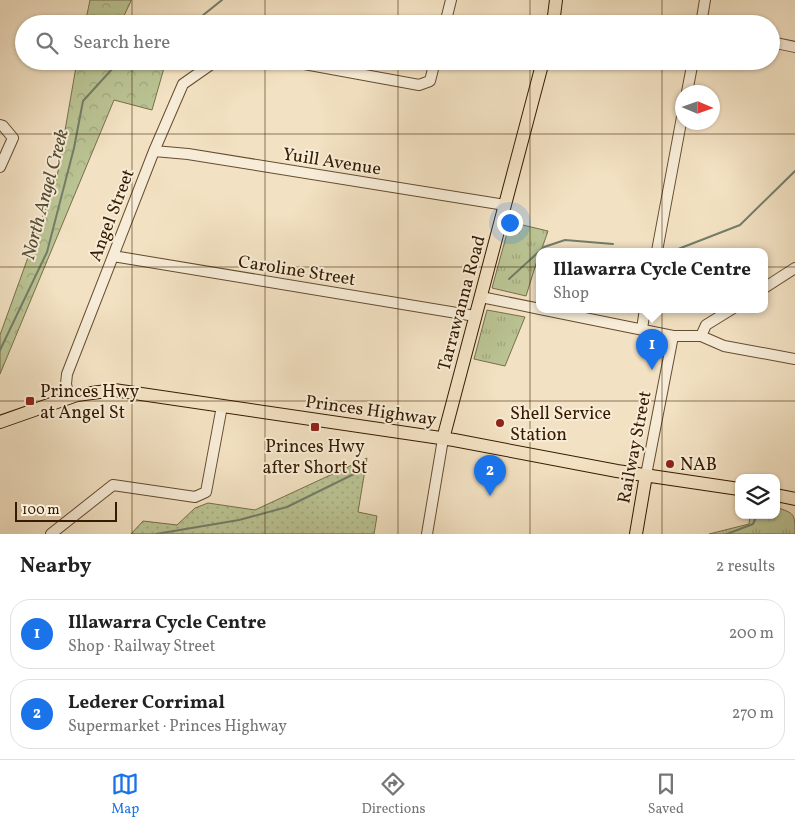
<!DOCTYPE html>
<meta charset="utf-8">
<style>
body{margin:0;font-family:Vollkorn,serif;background:#f6f6f6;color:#222}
.controls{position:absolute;right:15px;bottom:15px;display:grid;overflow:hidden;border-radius:10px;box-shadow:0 1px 4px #0004}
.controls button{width:45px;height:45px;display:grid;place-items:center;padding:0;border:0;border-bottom:1px solid #e0e0e0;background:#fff;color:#222;font:25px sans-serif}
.compass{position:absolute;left:675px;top:85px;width:45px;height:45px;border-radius:50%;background:#fff;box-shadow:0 1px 4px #0004;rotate:92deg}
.scale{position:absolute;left:15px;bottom:12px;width:102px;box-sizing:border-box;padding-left:5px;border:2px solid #361b00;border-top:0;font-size:14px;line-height:18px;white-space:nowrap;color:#361b00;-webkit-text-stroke:4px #f7ecd7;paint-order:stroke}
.you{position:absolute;left:509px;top:222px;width:18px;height:18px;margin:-12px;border:4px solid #fff;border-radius:50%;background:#1a73e8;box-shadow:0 0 0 8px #1a73e833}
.badge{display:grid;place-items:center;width:32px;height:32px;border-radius:50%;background:#1a73e8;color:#fff;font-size:16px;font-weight:700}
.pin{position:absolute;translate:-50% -41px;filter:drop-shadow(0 1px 2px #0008)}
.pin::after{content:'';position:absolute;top:26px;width:18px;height:15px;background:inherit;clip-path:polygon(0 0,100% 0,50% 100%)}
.popup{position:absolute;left:536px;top:248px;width:232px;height:65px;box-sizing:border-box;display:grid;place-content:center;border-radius:10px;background:#fff;filter:drop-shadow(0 1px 4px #0005);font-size:16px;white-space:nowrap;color:#767676}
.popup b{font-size:19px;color:#222}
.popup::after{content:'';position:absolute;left:50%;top:100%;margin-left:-10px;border:10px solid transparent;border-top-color:#fff}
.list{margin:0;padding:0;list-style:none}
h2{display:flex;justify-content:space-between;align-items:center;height:65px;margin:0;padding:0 20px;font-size:21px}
h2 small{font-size:16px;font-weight:400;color:#767676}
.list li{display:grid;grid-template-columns:32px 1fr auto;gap:15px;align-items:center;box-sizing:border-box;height:70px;margin:0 10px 10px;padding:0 10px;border:1px solid #e0e0e0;border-radius:20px}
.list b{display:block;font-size:19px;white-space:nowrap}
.list p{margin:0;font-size:16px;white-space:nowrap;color:#767676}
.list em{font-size:16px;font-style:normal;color:#767676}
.icon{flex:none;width:28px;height:28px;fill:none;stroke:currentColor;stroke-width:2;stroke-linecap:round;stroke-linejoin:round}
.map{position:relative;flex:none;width:795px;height:534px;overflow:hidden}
.search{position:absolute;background:#fff;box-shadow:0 1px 4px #0004;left:15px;right:15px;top:15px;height:55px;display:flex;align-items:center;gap:12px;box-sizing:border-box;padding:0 18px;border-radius:28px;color:#767676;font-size:19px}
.sheet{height:225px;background:#fff}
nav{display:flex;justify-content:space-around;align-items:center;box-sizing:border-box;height:70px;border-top:1px solid #e0e0e0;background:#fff;font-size:14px;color:#767676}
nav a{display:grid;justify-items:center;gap:2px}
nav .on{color:#1a73e8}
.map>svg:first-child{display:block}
.grass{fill:url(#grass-dots);stroke:#786f4a}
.forest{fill:url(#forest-crowns);stroke:#786f4a}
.park{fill:url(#park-tufts);stroke:#786f4a}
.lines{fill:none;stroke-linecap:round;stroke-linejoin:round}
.stream{stroke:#737d68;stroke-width:2}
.minor-casing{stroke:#654c30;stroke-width:12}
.major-casing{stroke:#361b00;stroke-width:14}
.minor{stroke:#f7ecd7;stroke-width:10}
.major{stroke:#f2e1c2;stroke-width:12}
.grid{fill:none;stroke:#361b00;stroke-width:1;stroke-opacity:0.55}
.poi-dot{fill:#8f2418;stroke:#f7ecd7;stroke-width:2}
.labels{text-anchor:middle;stroke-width:4;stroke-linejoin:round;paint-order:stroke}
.street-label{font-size:18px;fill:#361b00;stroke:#f7ecd7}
.poi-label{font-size:18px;fill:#361b00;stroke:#f7ecd7;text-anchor:start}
.water-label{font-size:19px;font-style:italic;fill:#554c34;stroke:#f7ecd7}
</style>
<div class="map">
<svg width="795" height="534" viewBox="0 0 795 534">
<defs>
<pattern id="grass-dots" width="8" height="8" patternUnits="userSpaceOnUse" patternTransform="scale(1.25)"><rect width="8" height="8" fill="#bac393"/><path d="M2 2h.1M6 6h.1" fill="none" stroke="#a0a77d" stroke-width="1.8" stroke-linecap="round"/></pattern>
<pattern id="forest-crowns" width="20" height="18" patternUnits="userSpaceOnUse" patternTransform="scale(1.25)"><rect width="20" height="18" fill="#bac393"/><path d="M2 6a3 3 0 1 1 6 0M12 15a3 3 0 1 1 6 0" fill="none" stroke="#a0a77d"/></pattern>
<pattern id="park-tufts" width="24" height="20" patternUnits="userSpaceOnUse" patternTransform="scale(1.25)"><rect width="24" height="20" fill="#bac393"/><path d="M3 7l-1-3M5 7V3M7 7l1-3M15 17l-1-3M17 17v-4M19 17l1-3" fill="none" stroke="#a0a77d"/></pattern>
</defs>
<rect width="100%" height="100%" fill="#f2e1c2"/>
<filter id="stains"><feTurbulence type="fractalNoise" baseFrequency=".004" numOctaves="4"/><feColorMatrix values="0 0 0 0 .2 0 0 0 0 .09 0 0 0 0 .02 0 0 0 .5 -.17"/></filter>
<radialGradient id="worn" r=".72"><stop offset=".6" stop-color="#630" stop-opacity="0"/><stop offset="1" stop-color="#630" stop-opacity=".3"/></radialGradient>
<path class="grass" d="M367 458 358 512 377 516 374 534H131L143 521 177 525 195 508 208 503 255 510Z"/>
<path class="forest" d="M90 0H131V1L120 24H85Z
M77 61H166L152 110 114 100 0 374V335L57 177Z"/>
<path class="park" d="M510 222 548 231 541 251H540L526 296 492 288Z
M487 310 525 317 505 366 474 359Z
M776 507C795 514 795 513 795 534H709L749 524 750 515H776Z"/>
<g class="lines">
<path class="stream" d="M192 24 222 0
M673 251 740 225 795 171
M509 279 544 247 565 240 613 244
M0 350 47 252 74 148 83 101 113 68 130 61
M156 534 239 520 287 507 360 471
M727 534 753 524 757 515"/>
<defs>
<path id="minor" d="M445 24 451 0
M701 24 705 0
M771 42 795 47
M288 61 419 85 430 81 435 61
M687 92 693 61
M0 125 3 126 13 138 0 167
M154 151 188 154 505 205
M657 251 682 117
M113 256 475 316
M764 288 795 268
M481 297 540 309
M540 309 673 336H701L724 346 795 359
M642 329 645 309
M701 336 706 325 732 309
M69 398 66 384 67 374 154 151 183 84 216 61
M646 475 673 336
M51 534 113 485 195 497 206 492 222 406
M427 534 443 439"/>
<path id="major" d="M553 24 556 0
M0 422 77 395 114 390 454 440 617 471 739 489
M443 439 543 61
M776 495 795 499
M636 534 646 475"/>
</defs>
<use href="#minor" class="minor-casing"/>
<use href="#major" class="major-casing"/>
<use href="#minor" class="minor"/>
<use href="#major" class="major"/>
</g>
<path class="grid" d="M132 0V24M265 0V24M398 0V24M530 0V24M662 0V24M132 61V534M265 61V534M398 61V534M530 61V534M662 61V534M0 134H795M0 267H795M0 401H795"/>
<g class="poi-dot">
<rect x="25" y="396" width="10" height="10" rx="2.5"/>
<circle cx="500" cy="423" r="5"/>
<rect x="310" y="422" width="10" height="10" rx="2.5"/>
<circle cx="670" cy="464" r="5"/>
</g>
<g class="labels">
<g class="street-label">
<text transform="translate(332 161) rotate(9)" y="6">Yuill Avenue</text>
<text transform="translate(111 215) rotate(-69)" y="6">Angel Street</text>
<text transform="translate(297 270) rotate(9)" y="6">Caroline Street</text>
<text transform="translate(461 303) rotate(-75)" y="6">Tarrawanna Road</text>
<text transform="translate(371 410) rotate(8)" y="6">Princes Highway</text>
<text transform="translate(634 447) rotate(-79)" y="6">Railway Street</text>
</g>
<g class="poi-label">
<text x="40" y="397">Princes Hwy<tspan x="40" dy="21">at Angel St</tspan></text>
<text x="510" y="419">Shell Service<tspan x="510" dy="21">Station</tspan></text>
<text x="315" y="452" text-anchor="middle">Princes Hwy<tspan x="315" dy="21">after Short St</tspan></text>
<text x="680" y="470">NAB</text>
</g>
<g class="water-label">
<text transform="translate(44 194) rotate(-75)" y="7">North Angel Creek</text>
</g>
</g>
<rect width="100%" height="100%" filter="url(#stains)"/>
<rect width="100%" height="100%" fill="url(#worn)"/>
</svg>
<div class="controls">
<button><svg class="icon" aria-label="layers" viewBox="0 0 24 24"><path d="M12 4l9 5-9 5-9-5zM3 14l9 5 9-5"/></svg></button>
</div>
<svg class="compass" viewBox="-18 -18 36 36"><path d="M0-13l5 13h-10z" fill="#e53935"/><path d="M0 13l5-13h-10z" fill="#767676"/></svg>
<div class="scale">100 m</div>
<div class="you"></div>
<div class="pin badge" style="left:652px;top:370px">1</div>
<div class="popup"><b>Illawarra Cycle Centre</b>Shop</div>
<div class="pin badge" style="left:490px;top:496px">2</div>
<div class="search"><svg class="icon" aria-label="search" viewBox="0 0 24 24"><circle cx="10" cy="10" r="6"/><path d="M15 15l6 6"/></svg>Search here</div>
</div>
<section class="sheet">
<h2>Nearby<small>2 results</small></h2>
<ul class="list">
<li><span class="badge">1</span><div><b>Illawarra Cycle Centre</b><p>Shop · Railway Street</p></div><em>200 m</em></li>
<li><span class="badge">2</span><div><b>Lederer Corrimal</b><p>Supermarket · Princes Highway</p></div><em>270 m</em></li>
</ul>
</section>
<nav>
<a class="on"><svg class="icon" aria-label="map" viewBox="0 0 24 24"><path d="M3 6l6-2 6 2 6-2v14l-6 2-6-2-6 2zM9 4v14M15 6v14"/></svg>Map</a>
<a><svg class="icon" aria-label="directions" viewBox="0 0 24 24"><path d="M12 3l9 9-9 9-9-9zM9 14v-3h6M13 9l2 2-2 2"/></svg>Directions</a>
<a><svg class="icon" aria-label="saved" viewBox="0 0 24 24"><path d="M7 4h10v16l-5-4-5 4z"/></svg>Saved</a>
</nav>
